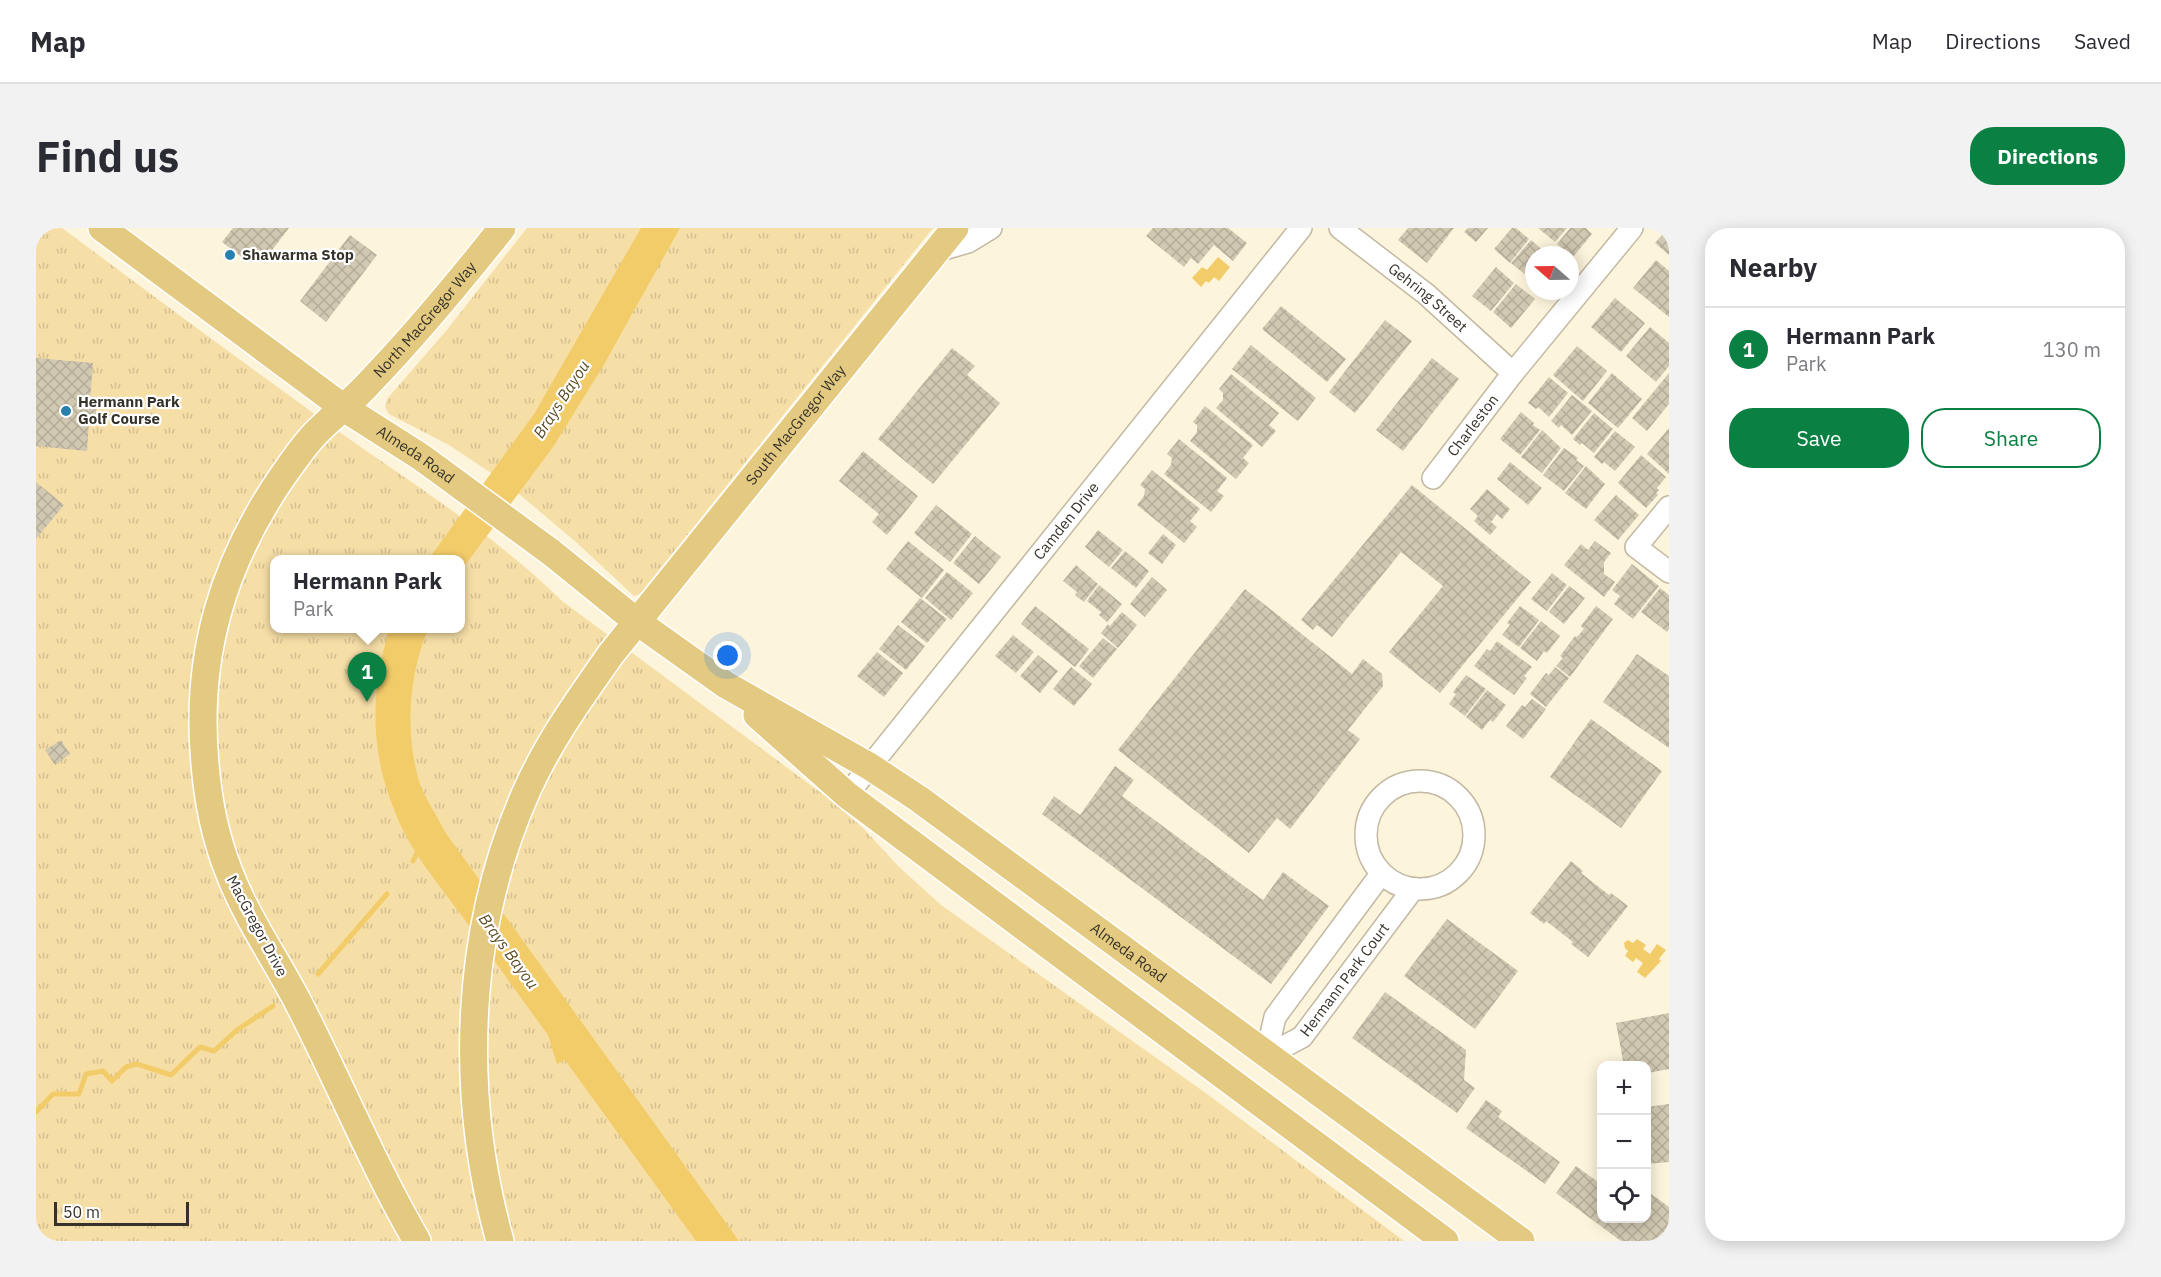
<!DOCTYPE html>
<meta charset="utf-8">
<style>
body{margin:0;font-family:"IBM Plex Sans",sans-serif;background:#f2f2f3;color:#2b2b33}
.controls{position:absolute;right:18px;bottom:18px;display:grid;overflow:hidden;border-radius:12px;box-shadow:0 3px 15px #0003}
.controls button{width:54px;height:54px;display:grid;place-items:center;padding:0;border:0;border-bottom:2px solid #e1e1e2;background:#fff;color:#2b2b33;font:30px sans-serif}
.compass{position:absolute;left:1489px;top:18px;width:54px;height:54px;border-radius:50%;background:#fff;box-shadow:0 3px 15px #0003;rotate:290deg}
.scale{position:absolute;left:18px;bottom:15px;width:135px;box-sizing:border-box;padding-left:6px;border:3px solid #36322a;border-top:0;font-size:16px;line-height:21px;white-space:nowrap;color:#36322a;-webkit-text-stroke:4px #fff;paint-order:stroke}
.you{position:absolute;left:692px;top:428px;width:21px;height:21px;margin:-15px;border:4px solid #fff;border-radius:50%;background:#1a73e8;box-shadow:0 0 0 9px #1a73e833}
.badge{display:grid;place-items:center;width:39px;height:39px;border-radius:50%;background:#0b8043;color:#fff;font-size:20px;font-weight:700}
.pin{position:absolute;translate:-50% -50px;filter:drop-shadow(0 2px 3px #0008)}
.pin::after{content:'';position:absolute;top:32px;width:21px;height:18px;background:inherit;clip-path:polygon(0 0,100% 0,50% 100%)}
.popup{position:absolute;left:234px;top:327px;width:195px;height:78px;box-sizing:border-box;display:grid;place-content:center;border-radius:12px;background:#fff;filter:drop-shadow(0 2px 4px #0005);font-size:20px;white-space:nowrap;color:#7c7c81}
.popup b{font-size:22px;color:#2b2b33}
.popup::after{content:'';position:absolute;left:50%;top:100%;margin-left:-12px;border:12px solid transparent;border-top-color:#fff}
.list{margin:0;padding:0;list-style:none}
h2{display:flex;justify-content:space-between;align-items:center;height:78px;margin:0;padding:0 24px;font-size:26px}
h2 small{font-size:20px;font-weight:400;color:#7c7c81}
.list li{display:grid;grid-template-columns:39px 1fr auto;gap:18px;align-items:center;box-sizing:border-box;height:84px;padding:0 24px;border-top:2px solid #e1e1e2}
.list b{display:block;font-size:22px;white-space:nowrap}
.list p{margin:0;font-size:20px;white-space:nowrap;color:#7c7c81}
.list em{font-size:20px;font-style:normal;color:#7c7c81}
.actions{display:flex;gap:12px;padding:18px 24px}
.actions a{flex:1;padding:14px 0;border:2px solid #0b8043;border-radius:24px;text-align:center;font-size:21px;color:#0b8043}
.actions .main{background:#0b8043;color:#fff}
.icon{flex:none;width:33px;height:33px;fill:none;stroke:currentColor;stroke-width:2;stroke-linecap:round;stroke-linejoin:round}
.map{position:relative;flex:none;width:1633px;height:1013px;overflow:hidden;border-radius:24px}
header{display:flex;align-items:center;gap:36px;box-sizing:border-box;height:84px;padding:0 30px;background:#fff;border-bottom:2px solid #e1e1e2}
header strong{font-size:28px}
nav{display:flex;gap:33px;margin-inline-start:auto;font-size:21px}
.intro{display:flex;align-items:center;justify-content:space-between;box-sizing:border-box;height:144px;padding:0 36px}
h1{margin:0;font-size:42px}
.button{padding:15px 27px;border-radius:24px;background:#0b8043;color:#fff;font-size:21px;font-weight:700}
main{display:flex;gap:36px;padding:0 36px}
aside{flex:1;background:#fff;border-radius:24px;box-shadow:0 3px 15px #0003}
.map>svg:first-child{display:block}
.park{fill:url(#park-tufts);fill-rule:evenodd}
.water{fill:#f3cc6a}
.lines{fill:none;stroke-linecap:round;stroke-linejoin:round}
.stream{stroke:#f3cc6a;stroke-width:5}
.building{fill:url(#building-cross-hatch)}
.minor-casing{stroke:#c3b9a3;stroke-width:24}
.major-casing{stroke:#fff;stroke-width:30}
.minor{stroke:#fff;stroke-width:21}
.major{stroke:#e4ca80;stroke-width:27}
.poi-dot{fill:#2980af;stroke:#fff;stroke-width:2}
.labels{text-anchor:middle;stroke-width:4.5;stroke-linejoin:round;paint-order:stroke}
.poi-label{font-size:15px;font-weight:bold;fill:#36322a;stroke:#fff;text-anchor:start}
.street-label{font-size:15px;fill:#36322a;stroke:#fff}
.water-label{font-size:16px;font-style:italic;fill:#5b4b22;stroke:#fff}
</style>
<header>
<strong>Map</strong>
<nav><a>Map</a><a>Directions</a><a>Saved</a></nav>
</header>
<div class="intro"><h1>Find us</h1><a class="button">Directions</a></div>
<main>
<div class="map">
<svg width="1633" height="1013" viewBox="0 0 1633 1013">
<defs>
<pattern id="park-tufts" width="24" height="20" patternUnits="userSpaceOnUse" patternTransform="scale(1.5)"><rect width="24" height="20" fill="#f6dea7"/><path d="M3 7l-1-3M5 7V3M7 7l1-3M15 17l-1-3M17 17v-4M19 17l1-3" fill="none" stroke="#d4bf90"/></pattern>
<pattern id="building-cross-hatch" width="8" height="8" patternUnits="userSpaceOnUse" patternTransform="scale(1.5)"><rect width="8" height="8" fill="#d1c8b1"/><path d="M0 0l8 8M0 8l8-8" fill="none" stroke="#b4ac98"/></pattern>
</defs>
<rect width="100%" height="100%" fill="#fdf4dc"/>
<path class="park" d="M0 0H26C120 70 214 140 309 208 383 260 461 309 526 373L792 570 827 600 862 638 905 677 1171 866 1368 1013H0ZM238 332H424V400H238Z
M491 0H897L604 366 598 368 540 314 470 255 413 217 353 186 349 179 351 171 410 103Z"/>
<path class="water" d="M605 0H644L566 140 517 219 424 344V332H392L498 186Z
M1182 29 1194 39 1183 53 1178 49 1173 55 1170 53 1165 59 1156 50 1166 39 1171 42Z
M353 401H392C373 447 369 501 382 550 387 568 401 587 409 604L703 1013H660L529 832 521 836 512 807C482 766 453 725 423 684 400 653 373 621 359 584 333 520 335 466 353 401Z
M1601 711 1610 717 1607 721 1614 726 1621 716 1630 722 1623 731 1625 733 1609 750 1601 744 1607 735 1600 730 1597 734 1589 728 1592 723 1589 720 1588 715 1592 712 1597 715Z"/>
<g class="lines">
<path class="stream" d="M377 633 383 621
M282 746 351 666
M0 884 17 866H43L50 846 67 843 76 853 90 839 101 836 135 847 164 819 178 823 201 802 237 778"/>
</g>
<path class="building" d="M197 0H253L227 34H212L186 14Z
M1117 0H1192L1211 15 1197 33 1178 17 1162 36 1155 30 1148 39 1110 8Z
M1372 0H1418L1391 35 1362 12Z
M1432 0H1452L1440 14 1428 4Z
M1476 0H1480L1493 11 1474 35 1458 21Z
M1502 0H1531L1519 14Z
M1534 0H1550L1556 6 1537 29 1521 16Z
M1632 0H1633V27L1619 15Z
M314 7 341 27 290 94 264 73Z
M1495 12 1510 25 1509 27H1498V40L1491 48 1475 35Z
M1620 32 1633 43V89L1597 60Z
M1460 39 1478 55 1455 83 1436 68Z
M1480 56 1499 71 1475 100 1457 84Z
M1579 70 1609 95 1585 124 1555 99Z
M1245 78 1310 131 1291 154 1226 101Z
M1349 92 1376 113 1319 185 1293 164Z
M1614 99 1633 115V138L1620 154 1590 128Z
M1215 117 1280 170 1262 193 1196 141Z
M1541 118 1571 143 1547 173 1517 147Z
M916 120 939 138 931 147 964 175 897 256 842 211Z
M0 130 57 135 54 172 61 173 59 194H53L51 223 0 218Z
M1396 130 1423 151 1367 223 1340 202Z
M1576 145 1606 171 1582 200 1552 175Z
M1633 145V176L1611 203 1596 190Z
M1195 146 1243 185 1233 197 1240 203 1226 219 1180 180 1187 172V165L1183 161Z
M1513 149 1532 165 1513 189 1502 179 1500 181 1492 175Z
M1536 167 1556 183 1536 207 1525 197 1523 200 1515 193Z
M1169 178 1217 217 1207 230 1213 235 1200 251 1154 213 1161 204V197L1157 194Z
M1485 184 1498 195 1497 197 1504 202 1484 227 1464 211Z
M1558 185 1577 201 1558 225 1546 215 1544 217 1537 211Z
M1633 200V246L1611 226Z
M1506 202 1525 220 1506 245 1485 229Z
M1579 203 1599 219 1579 243 1568 234 1566 236 1558 229Z
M1143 211 1191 250 1181 263 1188 268 1175 284 1128 246 1135 237 1136 230 1131 226Z
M1528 220 1542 230 1540 232 1548 238 1528 263 1507 247Z
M827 223 882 268 851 307 836 294 843 286 803 253Z
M1605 227 1630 249 1621 260 1623 262 1620 265 1622 267 1610 280 1582 255Z
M1474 234 1506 260 1492 277 1461 251Z
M1550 238 1569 256 1550 281 1529 265Z
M1116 242 1164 281 1154 293 1161 299 1148 315 1101 277 1108 268 1109 261 1104 257Z
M0 254 28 277 0 311Z
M1376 257 1495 354 1404 465 1353 424 1407 358 1365 324 1296 409 1281 397 1277 402 1265 392Z
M1451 261 1474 281 1466 291 1461 286 1455 294 1461 299 1454 307 1438 293 1442 288 1434 281Z
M1580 267 1603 287 1582 312 1558 292Z
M900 277 936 306 914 334 878 305Z
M1062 302 1087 322 1073 339 1049 319Z
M1127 306 1140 317 1126 336 1112 325Z
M939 308 965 329 943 356 917 335Z
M872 313 908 342 886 370 850 341Z
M1559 313 1575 325 1568 334V346L1579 354 1568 369 1528 337 1545 316 1552 322Z
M1089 323 1113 343 1100 360 1075 340Z
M1596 336 1623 358 1597 391 1578 376 1584 368 1576 362Z
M1040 337 1062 356 1048 374 1039 367 1041 364 1027 353Z
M911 344 937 365 915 392 889 370Z
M1516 345 1531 357 1511 383 1495 371Z
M1116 349 1131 362 1109 389 1094 376Z
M1063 357 1086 376 1071 394 1063 387 1065 384 1051 373Z
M1533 358 1549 370 1528 396 1513 384Z
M1624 360 1633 367V401L1631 404 1605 384Z
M1209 361 1316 446 1327 431 1346 446 1347 458 1312 502 1324 511 1254 601 1241 590 1213 625 1082 522Z
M884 370 911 391 891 415 865 394Z
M999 378 1053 421 1039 439 985 396Z
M1484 378 1503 392 1483 419 1466 407 1474 397 1471 395Z
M1560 378 1577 391 1534 449 1520 438 1527 430 1524 428 1539 408 1541 409 1548 401 1545 398Z
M1086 384 1101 397 1082 420 1065 405 1072 396 1074 398Z
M1505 393 1524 408 1511 425 1508 423 1501 433 1484 420Z
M862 397 889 418 870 442 843 421Z
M977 407 998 424 980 445 959 428Z
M1067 410 1081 421 1057 450 1043 438Z
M1461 413 1496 439 1488 448 1491 450 1478 467 1438 438 1451 421 1454 423Z
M841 424 867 445 848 469 821 448Z
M1601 426 1633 448V520L1567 474Z
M1002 427 1022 443 1004 465 984 448Z
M1035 439 1056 456 1038 478 1017 461Z
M1519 439 1533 450 1510 479 1494 466 1510 445 1513 447Z
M1430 447 1450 461 1429 488 1413 476 1420 466 1417 464Z
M1451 462 1470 477 1457 494 1454 492 1446 502 1430 489Z
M1496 471 1510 481 1487 511 1470 498 1486 477 1489 479Z
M1555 491 1626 543 1585 600 1514 549Z
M25 512 34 526 19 537 9 522Z
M1079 538 1098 552 1086 568 1227 672 1247 644 1293 678 1235 756 1006 586 1018 568 1044 587Z
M1535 633 1547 643 1545 645 1573 667 1575 665 1592 678 1552 729 1535 716 1537 714 1510 693 1508 696 1494 685Z
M1411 691 1482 743 1439 801 1368 748Z
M1349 764 1430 822 1428 852 1439 860 1421 885 1316 810Z
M1633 785V841L1612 845 1614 857 1610 858V838H1588L1580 795Z
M1450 872 1466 883 1462 889 1524 934 1509 956 1430 900Z
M1633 876V934L1610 936V879Z
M1540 938 1562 954 1566 949V990H1610V962L1633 979V1013H1585L1520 965Z"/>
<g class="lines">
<defs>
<g id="minor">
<path id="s1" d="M1304 0 1390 66 1477 145"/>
<path d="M901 23 932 14 955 0"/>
<path id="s2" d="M1397 250 1477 145 1596 0"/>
<path d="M1633 279 1600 319 1633 344"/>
<circle cx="1384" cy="607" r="54"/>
<path id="s3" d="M811 567 1265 0"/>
<path id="s4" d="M1230 828 1266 809 1377 661"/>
<path d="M1230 828 1239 789 1345 646"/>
</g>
<g id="major">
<path id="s5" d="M66 0 308 180 385 229 516 325 600 393 690 457 833 538 883 571 1485 1013"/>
<path d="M721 487 811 567 1409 1013"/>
<path id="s6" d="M381 1013C337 937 304 856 264 778 241 733 211 691 193 644 179 609 172 573 169 536 159 429 186 337 246 249 256 235 266 220 278 207 295 189 316 174 333 155 380 106 424 53 466 0"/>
<path id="s7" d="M464 1013C423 866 428 703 491 562 513 513 544 470 575 426L919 0"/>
</g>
</defs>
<use href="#minor" class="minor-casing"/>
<use href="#major" class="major-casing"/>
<use href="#minor" class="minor"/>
<use href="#major" class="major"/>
</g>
<g class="poi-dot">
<circle cx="194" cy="27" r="6"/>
<circle cx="30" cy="183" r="6"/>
</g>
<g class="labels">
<g class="poi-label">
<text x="206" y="32">Shawarma Stop</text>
<text x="42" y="179">Hermann Park<tspan x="42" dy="17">Golf Course</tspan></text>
</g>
<g class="street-label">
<text dy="5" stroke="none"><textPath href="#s1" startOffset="112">Gehring Street</textPath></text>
<text dy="5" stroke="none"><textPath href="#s6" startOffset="1042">North MacGregor Way</textPath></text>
<text dy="5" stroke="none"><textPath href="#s7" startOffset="915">South MacGregor Way</textPath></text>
<text dy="5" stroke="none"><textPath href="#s2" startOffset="66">Charleston</textPath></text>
<text dy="5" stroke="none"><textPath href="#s5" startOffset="387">Almeda Road</textPath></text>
<text dy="5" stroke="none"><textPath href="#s3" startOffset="351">Camden Drive</textPath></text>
<text transform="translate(221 698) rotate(62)" y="5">MacGregor Drive</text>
<text dy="5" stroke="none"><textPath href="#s5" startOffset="1258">Almeda Road</textPath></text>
<text dy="5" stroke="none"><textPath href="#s4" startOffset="112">Hermann Park Court</textPath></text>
</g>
<g class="water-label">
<text transform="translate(525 171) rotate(-57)" y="6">Brays Bayou</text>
<text transform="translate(473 723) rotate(54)" y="6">Brays Bayou</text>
</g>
</g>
</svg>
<div class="controls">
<button>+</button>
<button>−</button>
<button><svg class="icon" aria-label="locate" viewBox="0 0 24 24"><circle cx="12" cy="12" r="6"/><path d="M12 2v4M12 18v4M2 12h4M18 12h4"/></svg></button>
</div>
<svg class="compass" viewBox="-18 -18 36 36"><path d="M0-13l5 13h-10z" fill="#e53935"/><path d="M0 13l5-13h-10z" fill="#7c7c81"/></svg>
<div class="scale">50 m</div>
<div class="you"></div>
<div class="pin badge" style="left:331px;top:474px">1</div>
<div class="popup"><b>Hermann Park</b>Park</div>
</div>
<aside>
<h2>Nearby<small></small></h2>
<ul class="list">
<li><span class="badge">1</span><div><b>Hermann Park</b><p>Park</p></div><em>130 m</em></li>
</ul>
<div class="actions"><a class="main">Save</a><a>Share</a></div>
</aside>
</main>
